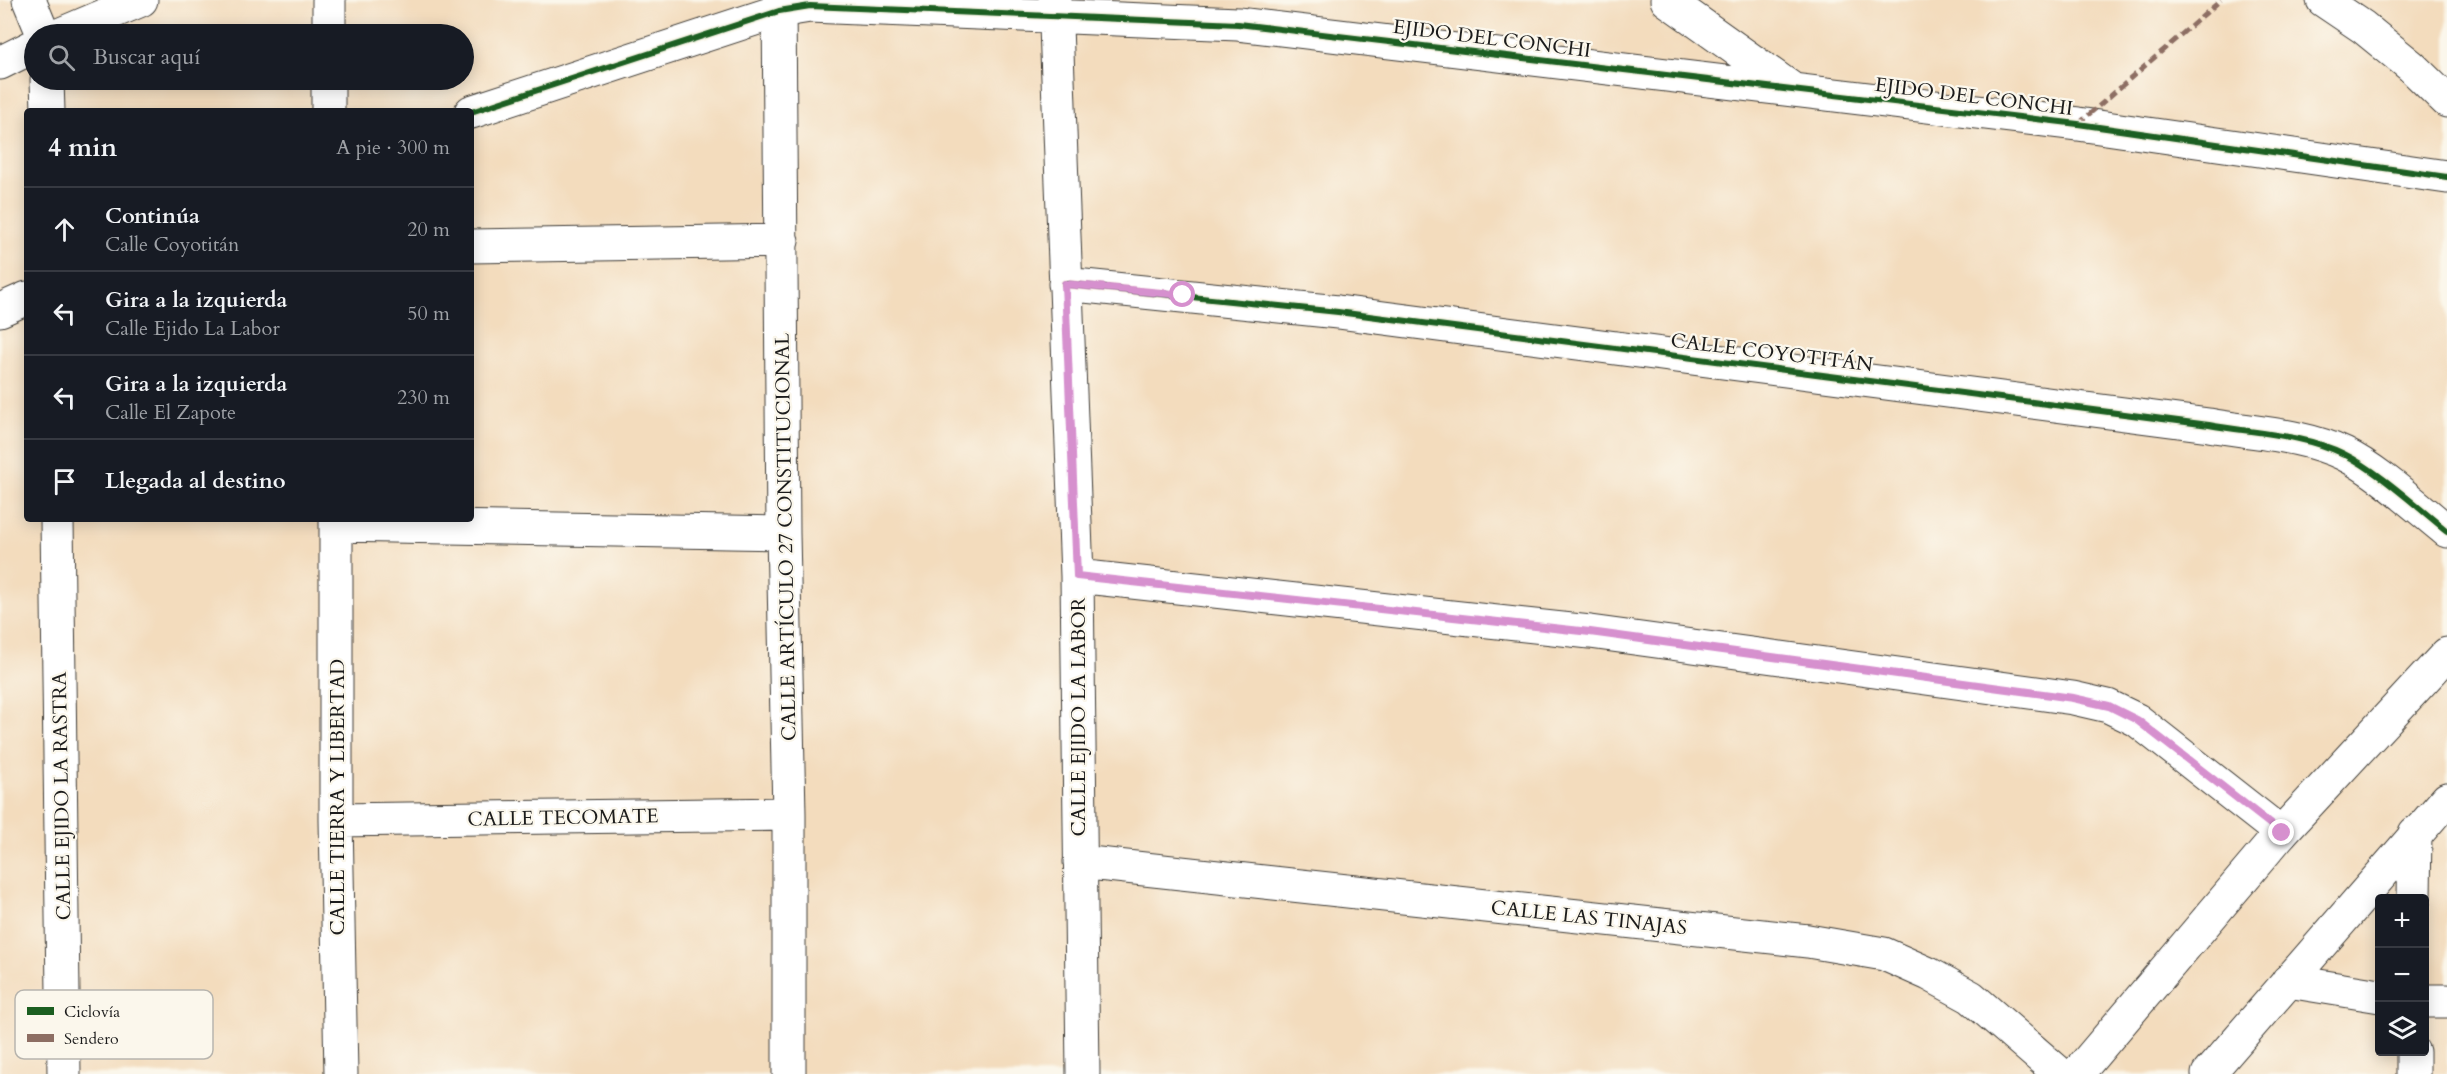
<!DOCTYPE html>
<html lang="es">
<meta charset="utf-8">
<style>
body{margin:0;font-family:Cardo,serif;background:#20242c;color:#f1f3f6}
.controls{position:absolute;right:18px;bottom:18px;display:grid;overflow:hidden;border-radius:6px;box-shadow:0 3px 15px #0003}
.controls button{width:54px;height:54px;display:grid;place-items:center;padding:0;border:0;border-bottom:2px solid #363941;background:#171b24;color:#f1f3f6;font:30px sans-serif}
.stop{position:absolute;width:18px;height:18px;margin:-14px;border:4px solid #d690ce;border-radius:50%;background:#fff}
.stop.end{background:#d690ce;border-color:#fff;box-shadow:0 2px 6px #0008}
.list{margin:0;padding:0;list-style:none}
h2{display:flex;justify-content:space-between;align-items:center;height:78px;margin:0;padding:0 24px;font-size:26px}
h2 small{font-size:20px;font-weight:400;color:#9ea1a6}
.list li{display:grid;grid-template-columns:39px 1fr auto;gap:18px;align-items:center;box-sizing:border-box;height:84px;padding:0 24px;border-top:2px solid #363941}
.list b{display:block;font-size:22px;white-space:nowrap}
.list p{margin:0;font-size:20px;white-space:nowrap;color:#9ea1a6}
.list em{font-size:20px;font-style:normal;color:#9ea1a6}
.icon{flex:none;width:33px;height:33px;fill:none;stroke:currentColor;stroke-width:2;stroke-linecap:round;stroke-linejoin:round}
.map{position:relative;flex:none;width:2447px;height:1074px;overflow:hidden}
.search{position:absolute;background:#171b24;box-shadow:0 3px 15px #0003;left:24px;top:24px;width:450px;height:66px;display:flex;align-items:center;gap:15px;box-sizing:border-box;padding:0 21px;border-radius:33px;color:#9ea1a6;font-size:22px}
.panel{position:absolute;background:#171b24;box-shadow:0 3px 15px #0003;left:24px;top:108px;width:450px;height:414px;border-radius:6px}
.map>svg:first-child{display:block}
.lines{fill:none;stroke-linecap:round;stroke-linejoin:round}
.street-casing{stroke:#3c3934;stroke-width:35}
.secondary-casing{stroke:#3c3934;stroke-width:35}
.street{stroke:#fff;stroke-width:33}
.secondary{stroke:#fff;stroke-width:33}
.quiet{stroke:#8d6e63;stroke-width:4.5;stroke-dasharray:9 4.5;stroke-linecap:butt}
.cycleway-casing{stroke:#fbf7ec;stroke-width:10}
.cycleway{stroke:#1b5e20;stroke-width:6}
.route{stroke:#d690ce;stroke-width:8}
.labels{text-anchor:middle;stroke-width:4.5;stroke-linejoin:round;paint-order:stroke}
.street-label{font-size:20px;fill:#1c1c1c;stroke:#fbf7ec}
.key{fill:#fbf7ec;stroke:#b8b5ae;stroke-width:1.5}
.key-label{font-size:16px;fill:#1c1c1c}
</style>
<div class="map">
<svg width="2447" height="1074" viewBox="0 0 2447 1074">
<rect width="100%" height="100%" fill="#fbf7ec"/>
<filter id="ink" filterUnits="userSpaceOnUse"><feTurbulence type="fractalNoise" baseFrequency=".0167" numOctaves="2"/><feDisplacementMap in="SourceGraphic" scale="12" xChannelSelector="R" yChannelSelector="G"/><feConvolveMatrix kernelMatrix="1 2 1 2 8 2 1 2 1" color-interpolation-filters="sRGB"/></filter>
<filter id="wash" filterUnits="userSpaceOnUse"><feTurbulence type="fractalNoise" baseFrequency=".008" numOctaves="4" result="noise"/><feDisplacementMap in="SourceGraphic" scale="24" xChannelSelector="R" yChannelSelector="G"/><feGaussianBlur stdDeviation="1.35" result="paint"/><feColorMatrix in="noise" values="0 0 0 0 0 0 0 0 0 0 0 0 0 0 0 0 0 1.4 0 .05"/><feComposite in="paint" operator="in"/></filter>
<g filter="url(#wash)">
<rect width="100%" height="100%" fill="#f3dcbd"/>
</g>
<g filter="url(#ink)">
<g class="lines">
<defs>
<path id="street" d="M29 0 43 34
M779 0 783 533 789 814V1074
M1055 0 1077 576 1083 1074
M1667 0 1792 89
M2323 0 2363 27 2411 66 2447 101
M61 34 141 0
M329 34V0
M0 63 34 46
M47 80 48 111
M328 111V80
M471 112 779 11 810 6 1238 24 2078 124 2447 177
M471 246 782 241
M1065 284 1338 312 2209 425C2253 433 2303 434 2344 454 2377 470 2417 507 2447 531
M0 310 27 298
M57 519 64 1074
M336 519V820L341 1074
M336 525 783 533
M1077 576 1590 632 2073 698 2108 706 2137 720 2281 833
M336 820 789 814
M1080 862 1808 941 1884 954 1929 974 1971 997 2060 1074
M2414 898 2415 833
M2288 981 2380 996
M2424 1001H2447
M2413 1074V1052"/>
<path id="secondary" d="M2077 1074 2281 833 2447 654
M2208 1074 2447 799"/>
</defs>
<use href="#street" class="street-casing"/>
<use href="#secondary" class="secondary-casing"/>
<use href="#street" class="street"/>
<use href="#secondary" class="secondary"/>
<path class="quiet" d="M2078 124 2221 0"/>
<defs>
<path id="cycleway" d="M471 112 779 11 810 6 1238 24 2078 124 2447 177
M1065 284 1338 312 2209 425C2253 433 2303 434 2344 454 2377 470 2417 507 2447 531"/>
</defs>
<use href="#cycleway" class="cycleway-casing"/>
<use href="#cycleway" class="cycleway"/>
</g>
</g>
<g class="lines" filter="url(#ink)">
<path class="route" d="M1183 295 1065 284 1077 576 1590 632 2073 698 2109 706 2137 720 2282 833"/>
</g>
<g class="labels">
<g class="street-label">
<text transform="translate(1492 38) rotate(7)" y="7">EJIDO DEL CONCHI</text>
<text transform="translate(1974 96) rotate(7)" y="7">EJIDO DEL CONCHI</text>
<text transform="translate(1772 352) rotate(7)" y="7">CALLE COYOTITÁN</text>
<text transform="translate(785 537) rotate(-91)" y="7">CALLE ARTÍCULO 27 CONSTITUCIONAL</text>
<text transform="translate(1078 717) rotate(-90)" y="7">CALLE EJIDO LA LABOR</text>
<text transform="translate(61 796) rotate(-91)" y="7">CALLE EJIDO LA RASTRA</text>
<text transform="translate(337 797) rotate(-90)" y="7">CALLE TIERRA Y LIBERTAD</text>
<text transform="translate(563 817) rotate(-1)" y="7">CALLE TECOMATE</text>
<text transform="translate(1589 917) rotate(6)" y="7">CALLE LAS TINAJAS</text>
</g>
</g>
<rect x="15" y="990" width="198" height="69" rx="9" class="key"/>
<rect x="27" y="1007" width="27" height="8" fill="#1b5e20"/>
<rect x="27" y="1034" width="27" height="8" fill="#8d6e63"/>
<g class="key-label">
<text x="64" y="1017">Ciclovía</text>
<text x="64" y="1044">Sendero</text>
</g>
</svg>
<div class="controls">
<button>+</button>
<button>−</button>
<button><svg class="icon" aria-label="layers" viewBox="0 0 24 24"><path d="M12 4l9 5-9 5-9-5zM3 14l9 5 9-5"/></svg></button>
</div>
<div class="stop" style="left:1183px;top:295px"></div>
<div class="stop end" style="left:2282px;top:833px"></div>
<div class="search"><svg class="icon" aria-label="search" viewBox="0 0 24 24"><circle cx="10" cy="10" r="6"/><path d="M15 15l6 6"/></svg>Buscar aquí</div>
<section class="panel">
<h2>4 min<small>A pie · 300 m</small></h2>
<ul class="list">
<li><svg class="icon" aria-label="ahead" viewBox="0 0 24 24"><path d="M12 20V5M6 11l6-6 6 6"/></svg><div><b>Continúa</b><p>Calle Coyotitán</p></div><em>20 m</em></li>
<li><svg class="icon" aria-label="left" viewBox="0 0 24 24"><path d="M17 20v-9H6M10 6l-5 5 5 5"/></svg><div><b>Gira a la izquierda</b><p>Calle Ejido La Labor</p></div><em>50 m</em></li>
<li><svg class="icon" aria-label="left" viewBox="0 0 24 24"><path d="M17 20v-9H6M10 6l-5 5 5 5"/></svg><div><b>Gira a la izquierda</b><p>Calle El Zapote</p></div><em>230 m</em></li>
<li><svg class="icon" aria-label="arrive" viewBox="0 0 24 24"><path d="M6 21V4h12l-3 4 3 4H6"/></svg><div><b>Llegada al destino</b></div></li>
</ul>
</section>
</div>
